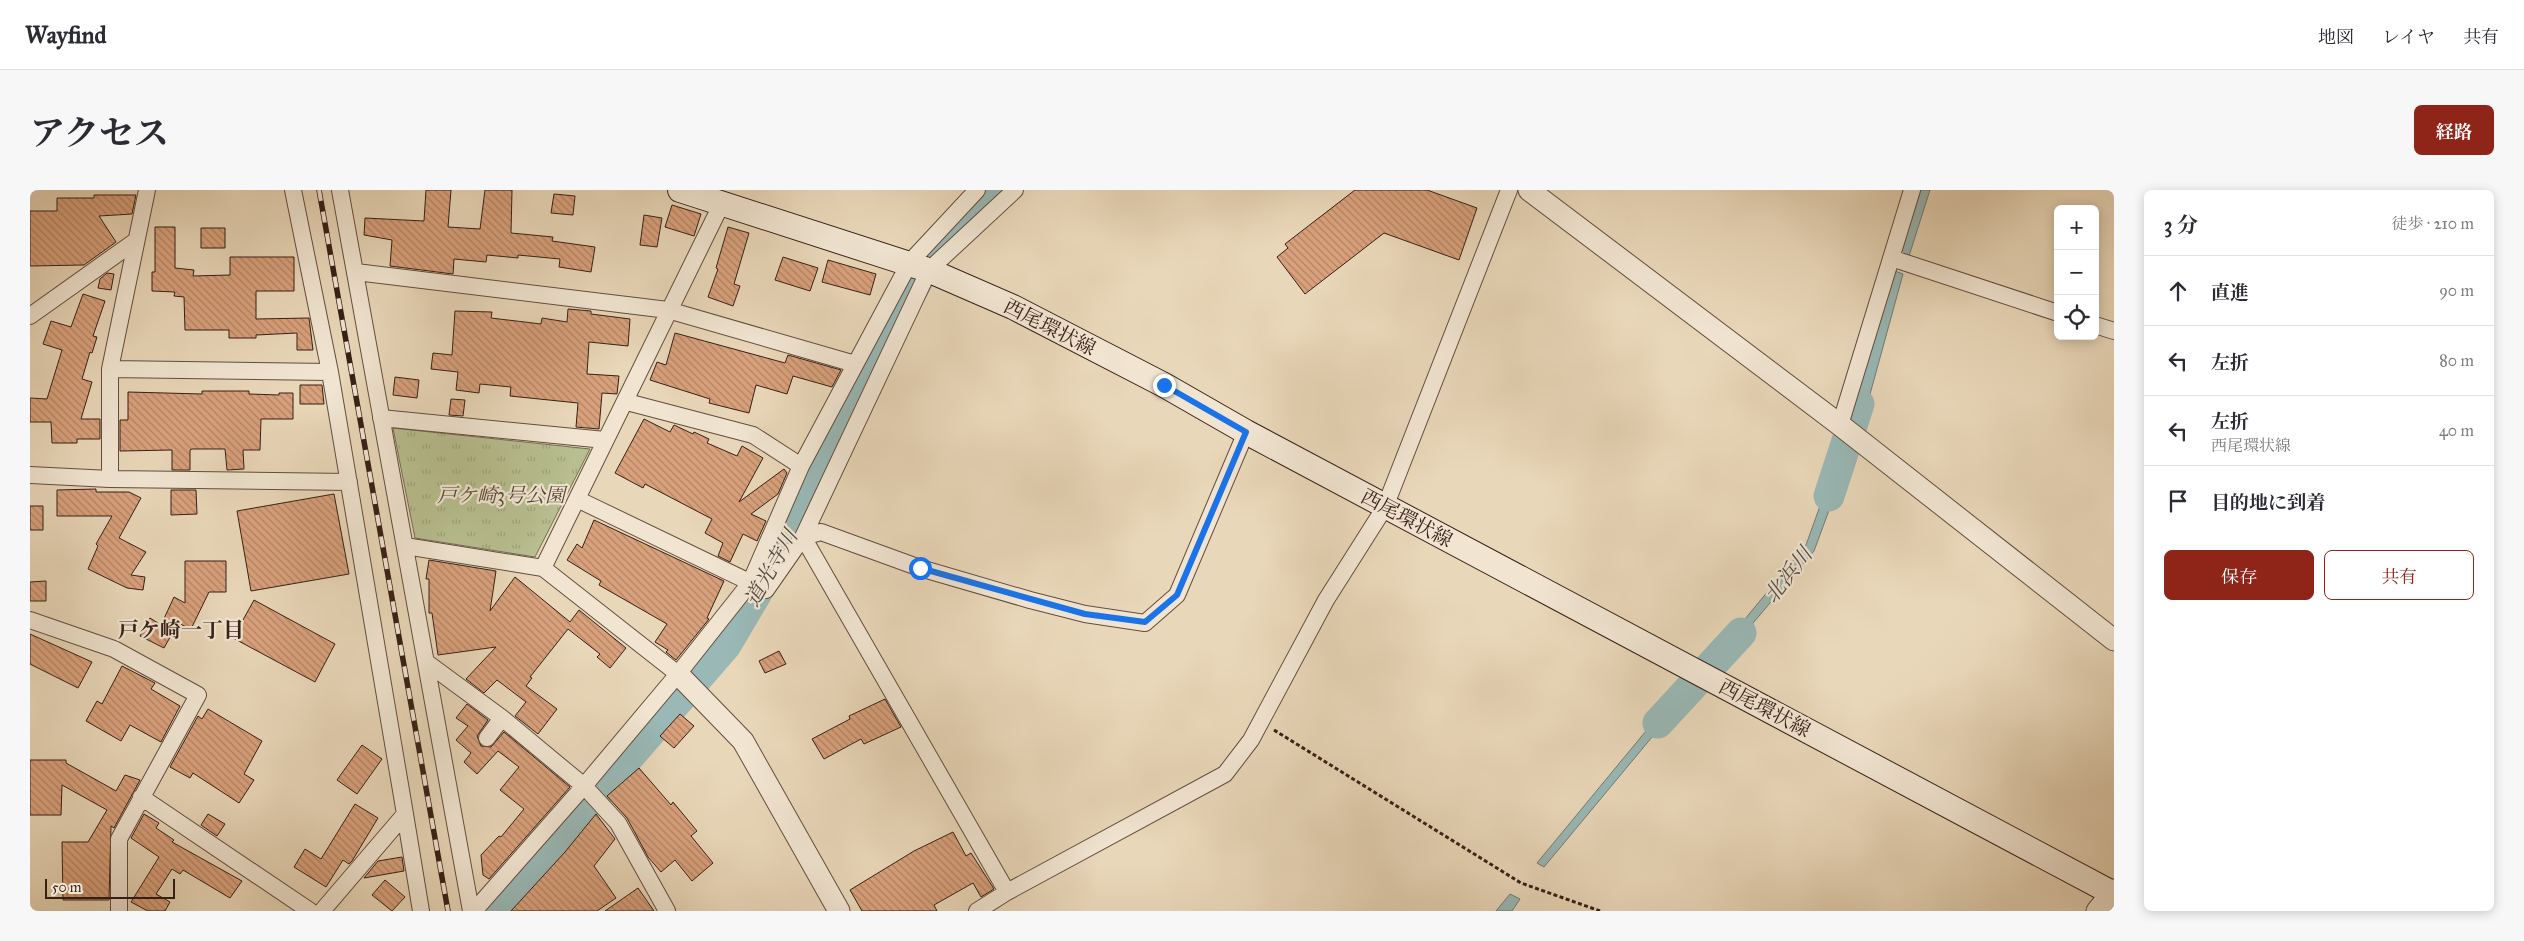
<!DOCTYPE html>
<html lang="ja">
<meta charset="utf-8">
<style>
body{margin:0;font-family:"IM FELL Great Primer","Noto Serif JP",serif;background:#f7f7f7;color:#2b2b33}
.controls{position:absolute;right:15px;top:15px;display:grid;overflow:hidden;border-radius:8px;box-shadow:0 2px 12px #0003}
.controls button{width:45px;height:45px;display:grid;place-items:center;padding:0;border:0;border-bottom:1px solid #e1e1e2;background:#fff;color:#2b2b33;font:25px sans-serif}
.scale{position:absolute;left:15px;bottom:12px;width:130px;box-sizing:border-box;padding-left:5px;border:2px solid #361f15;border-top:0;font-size:14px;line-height:18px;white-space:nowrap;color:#361f15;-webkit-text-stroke:4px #f1e5d2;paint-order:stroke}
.stop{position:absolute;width:15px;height:15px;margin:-11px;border:4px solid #1a73e8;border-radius:50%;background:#fff}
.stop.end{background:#1a73e8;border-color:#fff;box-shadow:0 1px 5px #0008}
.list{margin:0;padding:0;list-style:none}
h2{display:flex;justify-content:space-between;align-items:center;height:65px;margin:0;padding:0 20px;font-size:21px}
h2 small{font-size:16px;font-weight:400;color:#7c7c81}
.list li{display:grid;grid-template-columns:32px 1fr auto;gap:15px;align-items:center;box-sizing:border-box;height:70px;padding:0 20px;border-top:1px solid #e1e1e2}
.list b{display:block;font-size:19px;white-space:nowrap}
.list p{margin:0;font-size:16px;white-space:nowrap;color:#7c7c81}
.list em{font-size:16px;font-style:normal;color:#7c7c81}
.actions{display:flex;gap:10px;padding:15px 20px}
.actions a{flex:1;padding:11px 0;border:1px solid #8f2418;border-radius:8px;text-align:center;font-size:18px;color:#8f2418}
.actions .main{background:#8f2418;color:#fff}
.icon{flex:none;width:28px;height:28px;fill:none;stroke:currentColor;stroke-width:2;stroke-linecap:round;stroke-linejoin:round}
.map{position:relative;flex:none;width:2084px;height:721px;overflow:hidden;border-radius:8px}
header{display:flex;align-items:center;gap:30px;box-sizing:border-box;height:70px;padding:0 25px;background:#fff;border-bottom:1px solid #e1e1e2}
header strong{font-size:24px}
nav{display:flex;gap:28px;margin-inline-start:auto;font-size:18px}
.intro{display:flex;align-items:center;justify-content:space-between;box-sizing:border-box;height:120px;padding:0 30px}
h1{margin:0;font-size:35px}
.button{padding:12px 22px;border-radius:8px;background:#8f2418;color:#fff;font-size:18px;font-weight:700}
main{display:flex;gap:30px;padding:0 30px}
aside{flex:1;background:#fff;border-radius:8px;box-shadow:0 2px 12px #0003}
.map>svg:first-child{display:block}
.grass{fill:url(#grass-tufts);stroke:#766e52}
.water{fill:#99b8b6;stroke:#717b76}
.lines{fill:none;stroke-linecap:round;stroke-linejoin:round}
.river{stroke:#99b8b6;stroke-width:31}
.building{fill:url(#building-back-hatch);stroke:#361f15}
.minor-casing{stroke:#634d3e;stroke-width:18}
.tertiary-casing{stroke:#634d3e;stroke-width:23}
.secondary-casing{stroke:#361f15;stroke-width:26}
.path{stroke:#361f15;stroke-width:3;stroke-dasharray:4 2.5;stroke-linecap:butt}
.minor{stroke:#f1e5d2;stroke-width:16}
.tertiary{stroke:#f1e5d2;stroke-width:21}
.secondary{stroke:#f1e5d2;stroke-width:24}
.rail-casing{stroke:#361f15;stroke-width:5.5}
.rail{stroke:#f1e5d2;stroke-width:4;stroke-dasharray:11;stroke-linecap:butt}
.route{stroke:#1a73e8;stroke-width:6}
.labels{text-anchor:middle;stroke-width:4.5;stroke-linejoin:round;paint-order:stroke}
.street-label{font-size:20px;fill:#361f15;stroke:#f1e5d2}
.park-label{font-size:20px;font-style:italic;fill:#564734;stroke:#f1e5d2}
.water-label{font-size:21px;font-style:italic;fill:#544d45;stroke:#f1e5d2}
.neighbourhood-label{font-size:21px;font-weight:bold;fill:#361f15;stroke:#f1e5d2}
</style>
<header>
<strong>Wayfind</strong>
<nav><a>地図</a><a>レイヤ</a><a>共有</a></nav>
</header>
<div class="intro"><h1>アクセス</h1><a class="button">経路</a></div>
<main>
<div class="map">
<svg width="2084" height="721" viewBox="0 0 2084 721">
<defs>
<pattern id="grass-tufts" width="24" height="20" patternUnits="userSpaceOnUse" patternTransform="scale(1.25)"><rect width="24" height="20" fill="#b7be8f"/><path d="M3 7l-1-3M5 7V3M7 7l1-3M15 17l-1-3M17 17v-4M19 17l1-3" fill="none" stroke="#9ea37a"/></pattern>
<pattern id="building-back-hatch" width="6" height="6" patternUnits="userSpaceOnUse" patternTransform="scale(1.25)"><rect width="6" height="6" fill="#d9a17c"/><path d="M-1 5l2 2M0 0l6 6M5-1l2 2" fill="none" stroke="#b18364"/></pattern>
</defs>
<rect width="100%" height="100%" fill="#e9d7b9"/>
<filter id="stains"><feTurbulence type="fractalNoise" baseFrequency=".004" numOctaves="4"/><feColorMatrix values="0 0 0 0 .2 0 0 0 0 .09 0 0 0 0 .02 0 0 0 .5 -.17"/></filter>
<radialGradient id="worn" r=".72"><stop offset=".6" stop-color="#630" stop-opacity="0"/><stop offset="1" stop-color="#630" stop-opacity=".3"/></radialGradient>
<path class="grass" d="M363 238 560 259 505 367 385 348Z"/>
<path class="water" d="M1890 0H1900L1879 66 1871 63Z
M1865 81 1873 84 1831 237 1818 227Z
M1809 263 1818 269 1784 361 1696 465 1691 480 1671 470 1687 463 1776 355Z
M1649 496 1664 505 1652 511 1514 677 1507 673 1644 507Z
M1480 704 1490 709 1482 721H1466Z"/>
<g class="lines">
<path class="river" d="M1799 306 1829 214
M1628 533 1711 443
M465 721 696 455 762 343 794 267 899 69 911 52 961 0"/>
</g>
<path class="building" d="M396 0H421L418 37 450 39 455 0H482L481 43 523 47 522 51 565 57 561 82 529 77 530 69 488 65V68L457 65 456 72 424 69 423 84 360 76 362 50 334 45 335 28 394 31Z
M1325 0H1397L1447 18 1429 70 1354 43 1275 104 1247 67 1258 58 1255 54Z
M524 4 545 6 543 25 521 23Z
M64 5H106L102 24 69 26 86 52 54 75 0 76V21H27V8H64Z
M642 15 671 24 664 46 635 37Z
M614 25 632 28 627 57 610 55Z
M125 37H145V78L164 80 163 86 200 85V67H264V101H226V129L279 128 283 160H267V143L226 145V148H199V140H155L154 107 144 106 145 102 122 101V82H125Z
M698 37 719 43 704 94 710 96 703 116 678 107 688 79 686 78Z
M171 38H195V58H171Z
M753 67 788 78 780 101 745 90Z
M798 70 846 84 840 105 792 92Z
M77 83 84 84 81 100 68 98 70 89Z
M53 104 75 111 63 146 67 147 62 163 60 162 52 189 62 192 51 229H70V249H47V253H22L21 232H0V208L17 209 32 160 13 154 21 131 41 137Z
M538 119 561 121V124L600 129 598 156 559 152 557 184 589 186 587 204 572 203 569 239 546 237 548 213 480 206 481 197 450 194 449 203 426 200 428 182 401 179 403 163 422 165 425 121 462 122 461 128 511 134 512 128 537 132Z
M645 143 755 173 758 165 811 180 802 197 763 186 757 204 726 195 719 223 679 213 680 209 620 190 627 172 636 175Z
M365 187 389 190 387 208 363 205Z
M270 195H292L294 214H270Z
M172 201H219V204L249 205V203H263V229H231L230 260H213L214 279 197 280 195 259H162L160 260V280H142V260L90 261V230H98V202L172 204Z
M421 209 435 210 433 226 419 225Z
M614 229 640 242 644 235 663 244 664 242 679 249 677 253 707 266 712 256 733 268 709 312 754 279 757 283 748 304 721 324 736 331 727 351 713 344 700 372 688 366 693 353 675 343 682 329 615 294 613 298 585 283Z
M66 299V302H99L111 308 89 348 116 362 101 385 115 387 113 400 97 398 58 379 68 356 66 354 82 326H27V300Z
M141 300H166L167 324 141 325Z
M304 304 319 384 221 401 207 321Z
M0 316H13V340H0Z
M564 330 694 391 677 428 679 429 646 470 636 462 638 460 625 452 637 434 569 395 571 391 537 370 547 354 552 358Z
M399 370 466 381 460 421 485 387 540 432 549 420 596 458 580 478 567 467 570 464 538 439 500 487 502 488 496 496 527 519 508 544 485 526 496 512 467 490 454 503 436 489 466 457 408 465 402 423H399V389H396Z
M155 371H196V402H179L161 439 148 433 134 458 110 446 120 428 131 435 144 407 155 413Z
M16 391V411H0V392Z
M224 410 305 454 285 492 203 448Z
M0 444 62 472 48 498 0 474Z
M749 461 756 474 735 483 729 471Z
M92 476 125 493 121 499 150 516 131 552 100 535 91 551 56 531 67 511 72 514Z
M855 509 871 537 834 554 831 549 794 569 782 549 820 529 819 526Z
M437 514 458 530 447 546 451 556 461 557 474 542 540 597 459 689 453 685 451 665 469 646 471 647 494 619 470 600 489 577 468 561 447 584 434 572 441 563 426 550 438 536 426 528Z
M178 519 232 551 214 584 224 590 209 613 163 583 160 588 140 577 168 526 172 529Z
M650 524 664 536 644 558 630 546Z
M332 555 352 569 327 604 307 590Z
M0 570H36V573L86 601 95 585 110 590 84 638 81 636 79 710H33L32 652H58L77 620 32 595 31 625H0Z
M609 578 641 615 643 612 667 641 661 646 683 673 662 691 645 670 631 682 618 667 597 628 577 606Z
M325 614 348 628 322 671 319 674 313 670 296 697 264 677 275 659 291 669Z
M114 624 129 633 126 638 144 650 142 652 212 691 200 708 153 680 150 684 142 679 126 704 140 712 135 721H118L101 712 129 667 101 648Z
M178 624 195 634 187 646 171 635Z
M566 624 585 649 564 676 586 708 567 721H481L535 662Z
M923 642 936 666 941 663 964 699 951 707 943 693 904 715 907 721H832L820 700 884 661Z
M372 667 374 681 334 688 348 671Z
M355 690 375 707 362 721 342 705Z
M608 698 624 721H575Z"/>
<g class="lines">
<defs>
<path id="minor" d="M263 0 300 182 375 624 292 721
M310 0 441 721
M1861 68 2028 123
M326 82 638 120 825 174
M0 126 104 52
M2065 135 2084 141
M80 179 300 182
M597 212 723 245 771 276
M351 228 575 250
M1810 235 1882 0
M0 285 80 289 319 292
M80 289V179L117 0
M547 309 736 400 773 347 791 342 890 378 1000 410 1055 424 1115 433 1147 405 1216 242
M375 356 513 378 648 484
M513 378 692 13
M0 430 84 459 168 505 89 649V721
M396 472 472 528
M457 548 472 528 554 596 588 633 637 721
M111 607 280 721
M375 624 391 721
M977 702 773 347 899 80 985 0
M444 721 554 596 648 484 720 393 771 276 880 72 947 0
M947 721 977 702 1195 584 1221 550 1296 410 1355 317 1479 0"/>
<path id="tertiary" d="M1499 0 1810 235 2084 450
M648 484 713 551 809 721
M2067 721 2084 700"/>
<path id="secondary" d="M650 0 898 80 983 117 1134 195 1216 242 2084 704"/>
</defs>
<use href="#minor" class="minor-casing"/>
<use href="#tertiary" class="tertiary-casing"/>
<use href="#secondary" class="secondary-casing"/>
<path class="path" d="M1244 540 1491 693 1570 721"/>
<use href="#minor" class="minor"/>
<use href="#tertiary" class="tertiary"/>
<use href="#secondary" class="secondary"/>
<defs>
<path id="rail" d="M289 0 418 721"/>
</defs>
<use href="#rail" class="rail-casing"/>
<use href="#rail" class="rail"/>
</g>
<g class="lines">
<path class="route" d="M890 378 1055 424 1115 432 1147 405 1216 242 1134 195"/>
</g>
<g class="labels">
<g class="street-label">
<text transform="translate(1020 137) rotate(27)" y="7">西尾環状線</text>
<text transform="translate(1377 328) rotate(28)" y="7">西尾環状線</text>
<text transform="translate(1735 518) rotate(28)" y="7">西尾環状線</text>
</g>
<g class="park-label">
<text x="471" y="312">戸ケ崎3号公園</text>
</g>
<g class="water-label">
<text transform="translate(741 378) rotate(-60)" y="7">道光寺川</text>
<text transform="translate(1758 385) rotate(-52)" y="7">北浜川</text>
</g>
<g class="neighbourhood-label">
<text x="151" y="447">戸ケ崎一丁目</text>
</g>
</g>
<rect width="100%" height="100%" filter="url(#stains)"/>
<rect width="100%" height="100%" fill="url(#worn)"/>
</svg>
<div class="controls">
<button>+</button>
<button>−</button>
<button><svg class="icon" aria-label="locate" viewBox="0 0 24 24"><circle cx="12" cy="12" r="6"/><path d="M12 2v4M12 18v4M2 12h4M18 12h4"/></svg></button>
</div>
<div class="scale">50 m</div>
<div class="stop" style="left:890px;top:378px"></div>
<div class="stop end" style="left:1134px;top:195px"></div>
</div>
<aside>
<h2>3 分<small>徒歩 · 210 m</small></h2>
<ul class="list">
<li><svg class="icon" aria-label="ahead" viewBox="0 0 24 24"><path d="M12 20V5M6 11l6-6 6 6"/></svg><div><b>直進</b></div><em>90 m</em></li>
<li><svg class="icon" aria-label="left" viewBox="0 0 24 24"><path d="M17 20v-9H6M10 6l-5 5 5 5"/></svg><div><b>左折</b></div><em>80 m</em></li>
<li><svg class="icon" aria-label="left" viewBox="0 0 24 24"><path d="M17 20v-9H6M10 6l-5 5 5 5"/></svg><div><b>左折</b><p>西尾環状線</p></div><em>40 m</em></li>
<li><svg class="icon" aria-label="arrive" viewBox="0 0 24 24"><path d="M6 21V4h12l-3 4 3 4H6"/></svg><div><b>目的地に到着</b></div></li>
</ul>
<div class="actions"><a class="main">保存</a><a>共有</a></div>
</aside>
</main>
